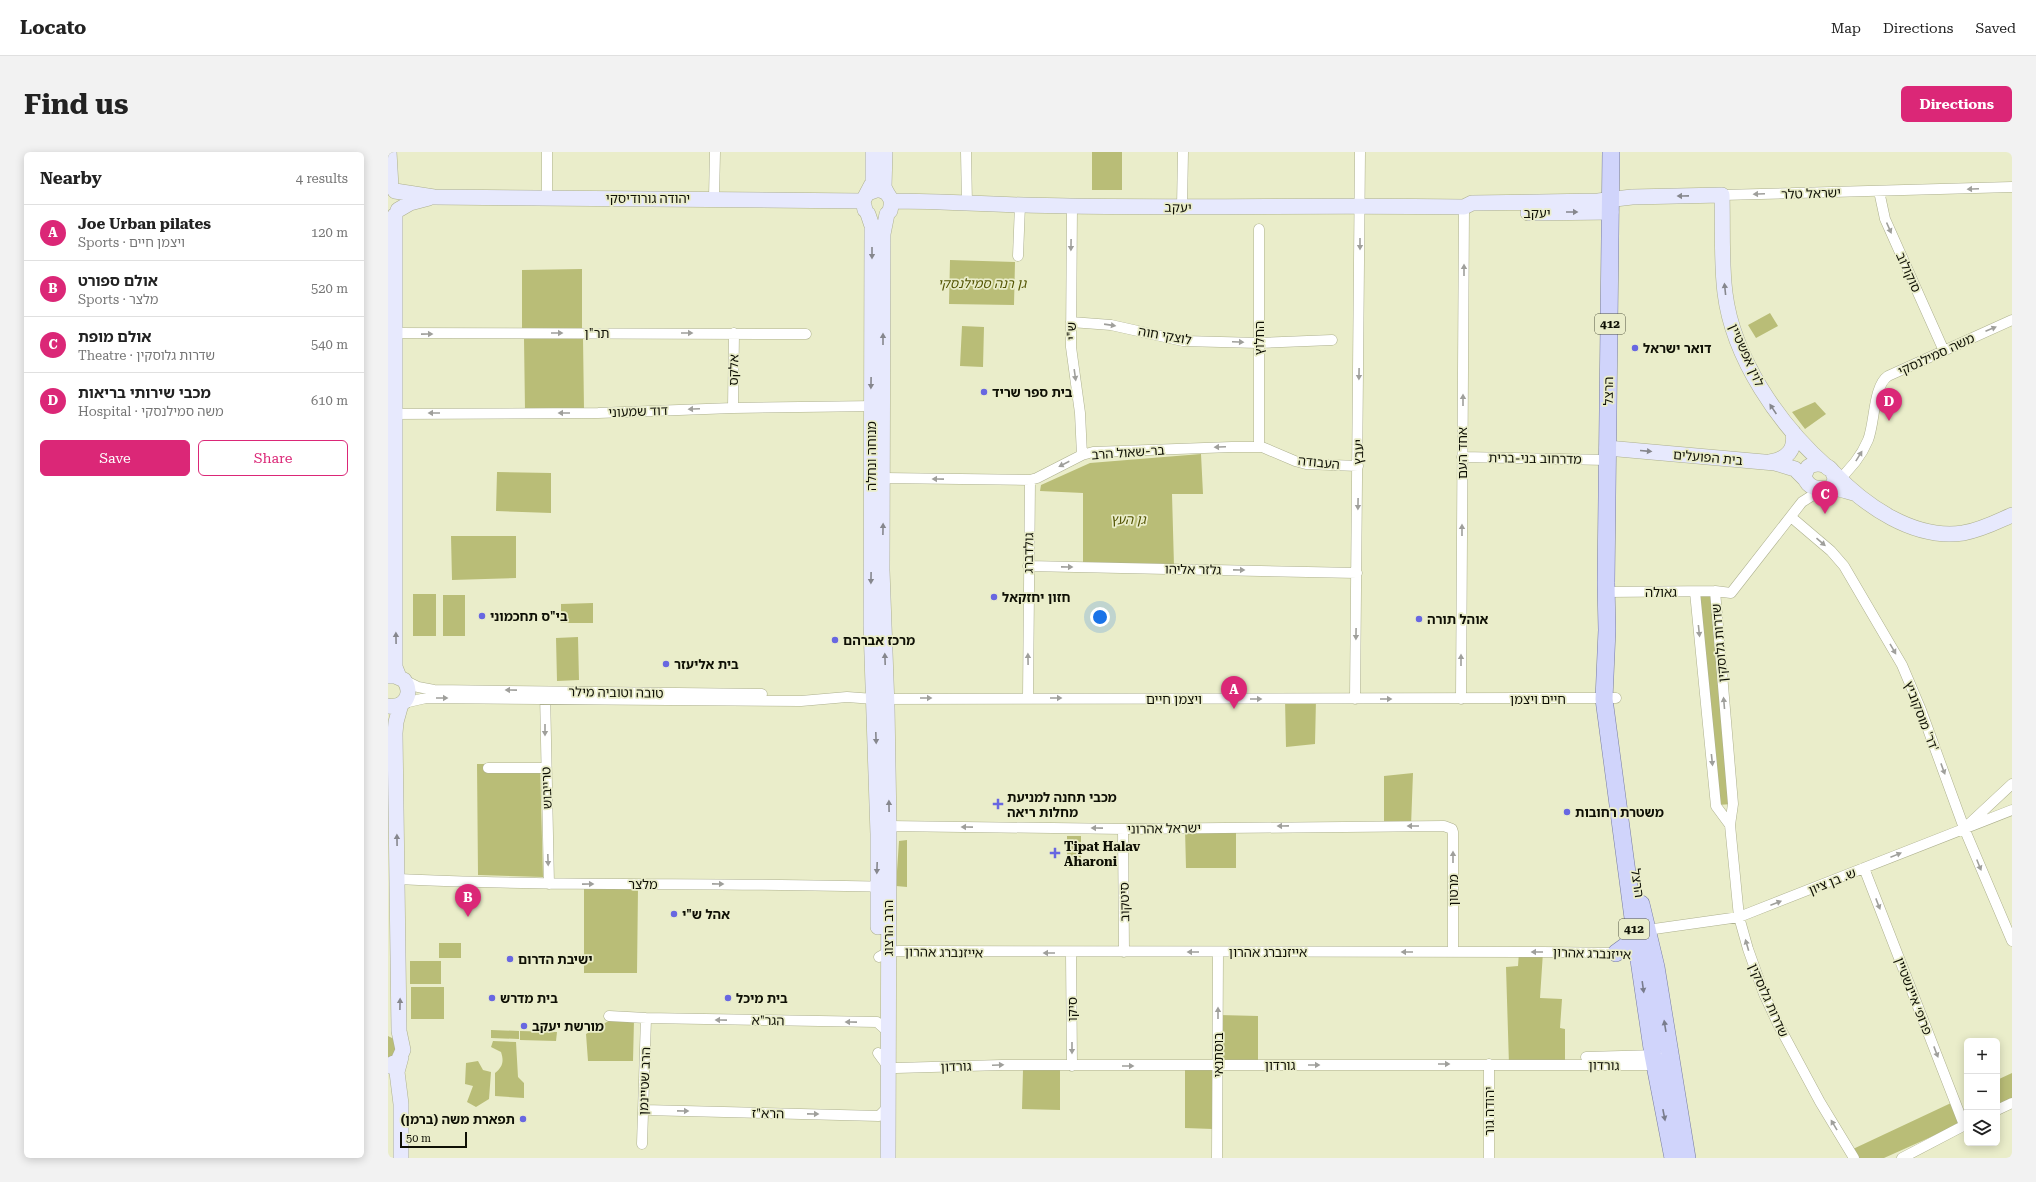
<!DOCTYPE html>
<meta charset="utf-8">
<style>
body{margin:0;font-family:"Roboto Serif","Noto Sans Hebrew",serif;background:#f2f2f2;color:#222}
.controls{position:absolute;right:12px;bottom:12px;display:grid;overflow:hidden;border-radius:6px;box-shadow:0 2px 10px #0003}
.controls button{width:36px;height:36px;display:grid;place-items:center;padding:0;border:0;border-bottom:1px solid #e0e0e0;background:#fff;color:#222;font:20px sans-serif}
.scale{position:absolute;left:12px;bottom:10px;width:67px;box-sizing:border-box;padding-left:4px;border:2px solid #0f1005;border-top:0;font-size:11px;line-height:14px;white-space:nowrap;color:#0f1005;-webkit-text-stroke:3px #eaedca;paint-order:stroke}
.you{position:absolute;left:712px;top:465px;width:14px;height:14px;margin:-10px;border:3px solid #fff;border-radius:50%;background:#1a73e8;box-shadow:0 0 0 6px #1a73e833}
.badge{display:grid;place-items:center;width:26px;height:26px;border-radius:50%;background:#db2777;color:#fff;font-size:13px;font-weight:700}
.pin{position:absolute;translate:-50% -33px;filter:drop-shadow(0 1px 2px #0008)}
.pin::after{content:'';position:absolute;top:21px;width:14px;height:12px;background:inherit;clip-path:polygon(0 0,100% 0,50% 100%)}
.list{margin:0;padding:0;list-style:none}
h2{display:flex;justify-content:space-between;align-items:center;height:52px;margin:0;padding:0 16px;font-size:17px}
h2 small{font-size:13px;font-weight:400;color:#767676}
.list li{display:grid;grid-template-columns:26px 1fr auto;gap:12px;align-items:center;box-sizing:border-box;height:56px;padding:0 16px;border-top:1px solid #e0e0e0}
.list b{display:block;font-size:15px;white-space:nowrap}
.list p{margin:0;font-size:13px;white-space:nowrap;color:#767676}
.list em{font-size:13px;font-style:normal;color:#767676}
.actions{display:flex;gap:8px;padding:12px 16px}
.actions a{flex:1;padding:9px 0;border:1px solid #db2777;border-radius:6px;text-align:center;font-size:14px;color:#db2777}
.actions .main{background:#db2777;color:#fff}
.icon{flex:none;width:22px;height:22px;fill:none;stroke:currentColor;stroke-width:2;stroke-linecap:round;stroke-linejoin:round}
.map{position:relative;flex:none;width:1624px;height:1006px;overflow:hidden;border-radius:6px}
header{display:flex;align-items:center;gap:24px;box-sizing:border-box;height:56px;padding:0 20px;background:#fff;border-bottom:1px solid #e0e0e0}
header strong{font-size:19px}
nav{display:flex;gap:22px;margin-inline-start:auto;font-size:14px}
.intro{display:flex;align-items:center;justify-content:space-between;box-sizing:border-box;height:96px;padding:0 24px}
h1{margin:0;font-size:28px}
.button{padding:10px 18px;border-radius:6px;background:#db2777;color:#fff;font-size:14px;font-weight:700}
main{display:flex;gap:24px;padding:0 24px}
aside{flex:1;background:#fff;border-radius:6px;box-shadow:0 2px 10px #0003}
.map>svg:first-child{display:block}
.green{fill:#b9bd77}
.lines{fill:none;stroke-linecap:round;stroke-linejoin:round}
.street-casing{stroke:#adb08e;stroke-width:11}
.secondary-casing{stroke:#adb08e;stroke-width:16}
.primary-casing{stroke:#787da3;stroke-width:18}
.street{stroke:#fff;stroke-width:10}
.secondary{stroke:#e7e9fd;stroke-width:15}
.primary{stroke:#d0d4fb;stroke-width:17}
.oneway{fill:#9f9f9b}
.oneway2{fill:#86878d}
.oneway3{fill:#797c8c}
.poi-dot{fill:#6867e1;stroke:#eaedca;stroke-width:1.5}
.labels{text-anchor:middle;stroke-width:3.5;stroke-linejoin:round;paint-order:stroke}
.shield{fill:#eaedca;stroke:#515240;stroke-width:1}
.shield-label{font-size:12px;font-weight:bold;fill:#0f1005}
.street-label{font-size:13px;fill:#0f1005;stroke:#eaedca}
.park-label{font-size:13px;font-style:italic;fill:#545504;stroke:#eaedca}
.poi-label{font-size:13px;font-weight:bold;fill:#0f1005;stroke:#eaedca;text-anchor:start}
</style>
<header>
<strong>Locato</strong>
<nav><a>Map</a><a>Directions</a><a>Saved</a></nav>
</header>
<div class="intro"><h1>Find us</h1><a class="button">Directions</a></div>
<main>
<aside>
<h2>Nearby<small>4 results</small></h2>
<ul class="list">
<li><span class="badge">A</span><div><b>Joe Urban pilates</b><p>Sports · ויצמן חיים</p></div><em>120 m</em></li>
<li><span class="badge">B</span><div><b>אולם ספורט</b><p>Sports · מלצר</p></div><em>520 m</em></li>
<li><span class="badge">C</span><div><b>אולם מופת</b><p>Theatre · שדרות גלוסקין</p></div><em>540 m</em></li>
<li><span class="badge">D</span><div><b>מכבי שירותי בריאות</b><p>Hospital · משה סמילנסקי</p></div><em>610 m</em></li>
</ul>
<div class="actions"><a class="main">Save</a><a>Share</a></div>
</aside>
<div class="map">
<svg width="1624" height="1006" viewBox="0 0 1624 1006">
<rect width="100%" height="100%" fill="#eaedca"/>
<path class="green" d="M704 0H734V38H704Z
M562 108 627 110 626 153 561 152Z
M194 117V179L134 180V118Z
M1382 161 1390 174 1368 186 1360 173Z
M574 174 596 175 595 215 572 214Z
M195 186 196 257 137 258 136 187Z
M1427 250 1438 262 1417 277 1404 260Z
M813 302 815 342H784L786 414 695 411V341L652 339 653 333 702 311Z
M109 320 163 321V361L108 359Z
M63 384H128V426L64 428Z
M1310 440H1325L1344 652 1330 653Z
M25 442H48V484H25Z
M55 443H77V484H55Z
M205 451V471H173V452Z
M190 485 191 528 169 529 168 486Z
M897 547H928L927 592 898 595Z
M89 612H152L155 725 90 723Z
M1025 621 1023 674 996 673V624Z
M797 677H848V716H798Z
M679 684H693V715L679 716Z
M519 688V735L508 734 511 689Z
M196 735 250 736 249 821H196Z
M51 791H73V806H51Z
M1131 800H1155L1152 846 1174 847 1172 876 1177 877V913H1121L1118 815 1130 814Z
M22 809H53V832H22Z
M23 835H56V867H23Z
M831 863 870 864V909L831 908Z
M224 867 246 868 245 909H200L198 882Z
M103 878 131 879V887L103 886Z
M132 879 169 880 168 889 132 888Z
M0 884 6 887 11 894 0 910Z
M105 889 128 890 130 925 136 931V946L107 944V921C115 915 116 909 113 900L103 895Z
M90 909 95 918 103 920 101 947 88 955 79 950 85 934 77 932 78 911Z
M797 916H826L825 977 797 976Z
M635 918H672V958L634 957Z
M1624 921V948L1609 955V928Z
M1563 951 1572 972 1496 1006H1470L1465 997Z"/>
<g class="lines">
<defs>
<path id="street" d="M578 0 579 52
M1491 39 1497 67 1556 199
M1334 43 1624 35
M159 46V0
M326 46 327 0
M684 54 683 195 692 261 694 303
M794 55 795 0
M630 104 632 53
M683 170 723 173 795 189 871 191 944 188
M2 181 418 182
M345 256 346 181
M1 262 210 261 345 256 488 254
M871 295V77
M1074 305 1219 308
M491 330 496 326 642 328 649 326 694 303 705 300 844 295H874L907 309 918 312 970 314
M1448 330C1462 318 1473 305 1480 288 1487 271 1485 234 1500 224L1624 168
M1403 365 1443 399 1456 414 1514 513 1533 558 1576 676 1624 789
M640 414 969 421
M1327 439 1345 652 1342 673 1351 765 1360 797 1376 842 1390 872 1432 950 1466 1006
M1218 440 1327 439 1343 441 1414 350 1433 338
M1307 440 1328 654 1342 673
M16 528 30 535 46 538 374 542
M157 540 161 732
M640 546 642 328
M967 547 972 0
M1073 547 1076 55
M16 551 38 546 413 549 459 545 486 547 1228 546
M100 616H157
M1581 672 1624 632
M497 677 501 674 737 677 1056 674 1064 677 1065 680V800
M735 677 736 800
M1476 716 1576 973
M10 727C172 735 334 730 496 735
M1259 778 1351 765 1624 658
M683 801 684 914
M491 805 500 800 511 799 1155 800 1232 801
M221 864 258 866 489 870 499 879
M490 901 501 916H508L614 913H1272
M1198 905 1270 903
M1101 912V1006
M256 958 491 964 500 955
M1609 958 1624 951
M254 992 258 866
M829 1006 830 800
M1514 1006 1579 972"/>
<path id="secondary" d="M1 0 3 35
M497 0 496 35 499 41
M7 39 46 45 475 49
M480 41 491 37 499 41 504 49 502 59
M504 49C563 49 623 54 682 54 814 56 945 53 1076 55L1084 51 1210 49 1244 45 1334 43C1335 75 1333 109 1337 141 1345 206 1391 273 1440 316
M10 58 22 51 41 46
M477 58 475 49 485 30V0
M1140 61 1223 60
M480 62 484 74 483 474 490 682V775
M499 62 495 82 494 418 499 555 501 674 500 1006
M7 63V515L11 525
M1219 296 1387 311 1407 317 1417 327
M1382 310C1399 307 1408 298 1405 280
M1445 320C1477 354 1526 388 1575 381 1593 378 1608 370 1624 363
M1439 337 1444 335 1447 328C1446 314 1431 308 1420 315L1416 324C1421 340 1434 336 1446 336 1453 337 1459 339 1465 341
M0 554C16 557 26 542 16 528L7 524H1
M13 905 9 920 13 952V1006
M0 914 10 909 15 898 11 879 7 581 8 570 13 552"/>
<path id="primary" d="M1223 0 1218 431 1219 478 1216 547 1247 781 1265 903 1285 1006
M1253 752 1268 815 1299 1006
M1228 801 1239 793 1247 781"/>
</defs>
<use href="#street" class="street-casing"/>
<use href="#secondary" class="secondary-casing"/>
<use href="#primary" class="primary-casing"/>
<use href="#street" class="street"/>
<use href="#secondary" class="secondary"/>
<use href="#primary" class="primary"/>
</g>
<defs><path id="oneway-solid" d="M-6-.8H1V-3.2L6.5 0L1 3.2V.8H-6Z"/></defs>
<g class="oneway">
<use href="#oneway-solid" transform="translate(1585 37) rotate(178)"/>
<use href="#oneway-solid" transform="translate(1371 42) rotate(178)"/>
<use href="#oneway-solid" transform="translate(1501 76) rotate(66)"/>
<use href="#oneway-solid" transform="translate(972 92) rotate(90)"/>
<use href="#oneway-solid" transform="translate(683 93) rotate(91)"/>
<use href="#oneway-solid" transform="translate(1076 118) rotate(-90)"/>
<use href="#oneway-solid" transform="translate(722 173) rotate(8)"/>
<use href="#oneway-solid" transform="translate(1603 177) rotate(-23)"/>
<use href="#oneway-solid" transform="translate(169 181)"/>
<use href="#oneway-solid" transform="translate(299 181)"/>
<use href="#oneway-solid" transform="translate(39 182) rotate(-1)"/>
<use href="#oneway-solid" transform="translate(850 190) rotate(2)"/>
<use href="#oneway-solid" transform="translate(971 222) rotate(91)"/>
<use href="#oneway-solid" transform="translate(687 223) rotate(82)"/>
<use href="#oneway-solid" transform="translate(1075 248) rotate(-90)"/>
<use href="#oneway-solid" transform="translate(306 257) rotate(178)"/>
<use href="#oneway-solid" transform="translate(46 261) rotate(180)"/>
<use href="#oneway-solid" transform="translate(176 261) rotate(-180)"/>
<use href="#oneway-solid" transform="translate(832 295) rotate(178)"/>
<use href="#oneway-solid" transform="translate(1471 304) rotate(-58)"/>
<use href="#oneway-solid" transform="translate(676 312) rotate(153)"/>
<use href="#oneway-solid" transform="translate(550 327) rotate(-179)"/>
<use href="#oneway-solid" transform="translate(970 352) rotate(91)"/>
<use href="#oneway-solid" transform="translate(1074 378) rotate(-90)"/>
<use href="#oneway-solid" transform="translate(1433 390) rotate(41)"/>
<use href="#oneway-solid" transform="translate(679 415) rotate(1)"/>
<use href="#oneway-solid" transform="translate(851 418) rotate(1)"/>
<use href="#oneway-solid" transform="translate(1311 479) rotate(84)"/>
<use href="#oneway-solid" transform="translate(968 482) rotate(91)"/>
<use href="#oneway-solid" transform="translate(1505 497) rotate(60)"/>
<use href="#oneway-solid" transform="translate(640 507) rotate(-91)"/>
<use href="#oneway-solid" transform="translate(1073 508) rotate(-90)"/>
<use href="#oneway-solid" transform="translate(123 538) rotate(-179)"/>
<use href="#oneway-solid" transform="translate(54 546)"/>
<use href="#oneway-solid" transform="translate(538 546)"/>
<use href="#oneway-solid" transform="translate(668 546)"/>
<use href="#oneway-solid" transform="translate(868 547)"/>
<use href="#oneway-solid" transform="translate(998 547)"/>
<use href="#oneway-solid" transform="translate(1336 551) rotate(-95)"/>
<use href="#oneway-solid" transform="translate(157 578) rotate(90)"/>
<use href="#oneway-solid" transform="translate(1324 608) rotate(84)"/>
<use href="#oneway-solid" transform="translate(1555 617) rotate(70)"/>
<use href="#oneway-solid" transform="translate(895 674) rotate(179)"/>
<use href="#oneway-solid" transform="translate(1025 674) rotate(-180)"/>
<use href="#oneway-solid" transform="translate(579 675) rotate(-179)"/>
<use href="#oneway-solid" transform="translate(709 676) rotate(-179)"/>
<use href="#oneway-solid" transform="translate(1508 703) rotate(-22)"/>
<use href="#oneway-solid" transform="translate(1065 705) rotate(-90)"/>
<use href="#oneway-solid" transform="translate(160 708) rotate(88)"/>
<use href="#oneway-solid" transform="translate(1591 713) rotate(68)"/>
<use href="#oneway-solid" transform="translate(200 732) rotate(-1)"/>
<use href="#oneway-solid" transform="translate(330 732) rotate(1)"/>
<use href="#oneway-solid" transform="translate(1388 751) rotate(-21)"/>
<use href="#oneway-solid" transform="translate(1490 752) rotate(69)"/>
<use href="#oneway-solid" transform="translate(1359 793) rotate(-106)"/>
<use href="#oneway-solid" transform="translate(805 800) rotate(180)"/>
<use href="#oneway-solid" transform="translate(1019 800) rotate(180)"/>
<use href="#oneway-solid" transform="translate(1149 800) rotate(180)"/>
<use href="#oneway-solid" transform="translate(661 801) rotate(-180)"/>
<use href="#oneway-solid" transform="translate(830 861) rotate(-90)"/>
<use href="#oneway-solid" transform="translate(333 868) rotate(-179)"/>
<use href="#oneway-solid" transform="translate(463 870) rotate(-179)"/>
<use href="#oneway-solid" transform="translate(684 896) rotate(90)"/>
<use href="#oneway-solid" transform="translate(1548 900) rotate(69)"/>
<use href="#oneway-solid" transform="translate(1056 912)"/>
<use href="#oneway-solid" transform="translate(610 913) rotate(-2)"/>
<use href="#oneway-solid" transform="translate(926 913)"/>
<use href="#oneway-solid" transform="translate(740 914)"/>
<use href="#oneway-solid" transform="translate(295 959) rotate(1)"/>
<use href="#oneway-solid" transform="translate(425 962) rotate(1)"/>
<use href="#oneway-solid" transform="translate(1446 973) rotate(-121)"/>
</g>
<g class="oneway2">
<use href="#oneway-solid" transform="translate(1295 44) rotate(179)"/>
<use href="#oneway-solid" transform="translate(1184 60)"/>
<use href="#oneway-solid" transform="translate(484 101) rotate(90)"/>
<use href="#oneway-solid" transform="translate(1337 137) rotate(-96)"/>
<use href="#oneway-solid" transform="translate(495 187) rotate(-90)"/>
<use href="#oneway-solid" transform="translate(483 231) rotate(91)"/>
<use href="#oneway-solid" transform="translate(1385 257) rotate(-124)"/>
<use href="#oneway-solid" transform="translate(1258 299) rotate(5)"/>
<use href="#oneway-solid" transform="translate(495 377) rotate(-89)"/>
<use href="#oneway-solid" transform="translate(483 426) rotate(91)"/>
<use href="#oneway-solid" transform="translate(8 486) rotate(-91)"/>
<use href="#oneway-solid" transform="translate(497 507) rotate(-92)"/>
<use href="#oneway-solid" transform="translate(488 586) rotate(88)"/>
<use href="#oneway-solid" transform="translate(501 654) rotate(-91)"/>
<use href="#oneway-solid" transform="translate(9 688) rotate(-91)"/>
<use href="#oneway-solid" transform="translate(489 716) rotate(92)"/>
<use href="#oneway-solid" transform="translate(12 852) rotate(-89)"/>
</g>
<g class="oneway3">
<use href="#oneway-solid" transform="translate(1255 835) rotate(82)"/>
<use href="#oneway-solid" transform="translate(1277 874) rotate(-99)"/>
<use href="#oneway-solid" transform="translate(1276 963) rotate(79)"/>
</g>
<g class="poi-dot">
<circle cx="1247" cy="196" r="4"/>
<circle cx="596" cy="240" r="4"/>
<circle cx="606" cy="445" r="4"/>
<circle cx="94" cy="464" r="4"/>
<circle cx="1031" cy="467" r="4"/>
<circle cx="447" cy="488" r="4"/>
<circle cx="278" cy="512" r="4"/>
<path d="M608 646h4v4h4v4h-4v4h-4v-4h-4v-4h4z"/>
<circle cx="1179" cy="660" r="4"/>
<path d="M665 695h4v4h4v4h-4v4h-4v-4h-4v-4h4z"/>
<circle cx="286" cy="762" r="4"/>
<circle cx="122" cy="807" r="4"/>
<circle cx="104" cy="846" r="4"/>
<circle cx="340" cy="846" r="4"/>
<circle cx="136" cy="874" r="4"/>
<circle cx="135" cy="967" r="4"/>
</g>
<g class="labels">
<g class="shield">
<rect x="1207" y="162" width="30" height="20" rx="3"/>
<rect x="1231" y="767" width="30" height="20" rx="3"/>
</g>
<g class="shield-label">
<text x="1222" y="176">412</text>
<text x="1246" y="781">412</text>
</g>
<g class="street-label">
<text transform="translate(1423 41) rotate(-2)" y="5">ישראל טלר</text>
<text x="260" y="51">יהודה גורודיסקי</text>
<text transform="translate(790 55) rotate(1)" y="5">יעקב</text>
<text x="1149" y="66">יעקב</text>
<text transform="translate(1521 120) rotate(66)" y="5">סוקולוב</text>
<text transform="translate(683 179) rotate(-91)" y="5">ש"י</text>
<text x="209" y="186">תר"ן</text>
<text transform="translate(777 183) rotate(10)" y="5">לוצקי חוה</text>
<text transform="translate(871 186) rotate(-90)" y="5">החלוץ</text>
<text transform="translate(1548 202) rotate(-25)" y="5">משה סמילנסקי</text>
<text transform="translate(1359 203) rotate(66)" y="5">לוין אפשטיין</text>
<text transform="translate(345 218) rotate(-89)" y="5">אלקס</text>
<text transform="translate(1220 239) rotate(-89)" y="5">הרצל</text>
<text transform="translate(250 259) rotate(-2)" y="5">דוד שמעוני</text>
<text transform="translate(740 300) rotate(-4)" y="5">בר-שאול הרב</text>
<text transform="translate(970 300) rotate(-89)" y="5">יעבץ</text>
<text transform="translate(1074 301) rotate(-90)" y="5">אחד העם</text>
<text transform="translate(483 304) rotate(-90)" y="5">מנוחה ונחלה</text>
<text transform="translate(1320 305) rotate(5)" y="5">בית הפועלים</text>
<text transform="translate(1147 306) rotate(1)" y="5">מדרחוב בני-ברית</text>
<text transform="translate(931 310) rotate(6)" y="5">העבודה</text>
<text transform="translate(640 401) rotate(-89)" y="5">גולדברג</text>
<text transform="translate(805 417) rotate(1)" y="5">גלזר אליהו</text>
<text x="1273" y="445">גאולה</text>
<text transform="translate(1331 491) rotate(-95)" y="5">שדרות גלוסקין</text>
<text transform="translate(228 540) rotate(1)" y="5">טובה וטוביה מילר</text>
<text x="786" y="552">ויצמן חיים</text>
<text x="1150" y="552">חיים ויצמן</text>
<text transform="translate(1534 564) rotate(69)" y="5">דר' מוסקוביץ'</text>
<text transform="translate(158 636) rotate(-92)" y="5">טרייבוש</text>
<text transform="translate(776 676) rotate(-1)" y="5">ישראל אהרוני</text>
<text transform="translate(1444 729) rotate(-22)" y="5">ש. בן ציון</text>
<text transform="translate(1250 731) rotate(82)" y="5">הרצל</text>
<text x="255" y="737">מלצר</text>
<text transform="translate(1065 738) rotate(-90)" y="5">מרטון</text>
<text transform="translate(736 750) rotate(-91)" y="5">סיטקוב</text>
<text transform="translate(500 776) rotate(-90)" y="5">הרב הרצוג</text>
<text transform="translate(556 800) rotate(1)" y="5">אייזנברג אהרון</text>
<text x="880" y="805">אייזנברג אהרון</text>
<text transform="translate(1204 801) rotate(2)" y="5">אייזנברג אהרון</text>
<text transform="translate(1526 844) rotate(69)" y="5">פרופ׳ איינשטיין</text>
<text transform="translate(1381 848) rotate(66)" y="5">שדרות גלוסקין</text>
<text transform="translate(684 857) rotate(-90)" y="5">סיקו</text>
<text transform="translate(380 868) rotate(1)" y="5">הגר"א</text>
<text transform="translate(830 903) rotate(-90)" y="5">בוסתנאי</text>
<text x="892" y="918">גורדון</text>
<text transform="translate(1216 913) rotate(1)" y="5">גורדון</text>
<text transform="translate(568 914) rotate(-2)" y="5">גורדון</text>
<text transform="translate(256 929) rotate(-88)" y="5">הרב שטיינמן</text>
<text transform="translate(1101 959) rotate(-90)" y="5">יהודה גור</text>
<text transform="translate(380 961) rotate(1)" y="5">הרא"ז</text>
</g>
<g class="park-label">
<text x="594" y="136">גן רנה סמילנסקי</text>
<text x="740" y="372">גן העץ</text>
</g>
<g class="poi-label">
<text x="1255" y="201">דואר ישראל</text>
<text x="604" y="245">בית ספר שריד</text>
<text x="614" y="450">חזון יחזקאל</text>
<text x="102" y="469">בי"ס תחכמוני</text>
<text x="1039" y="472">אוהל תורה</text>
<text x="455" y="493">מרכז אברהם</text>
<text x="286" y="517">בית אליעזר</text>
<text x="619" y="650">מכבי תחנה למניעת<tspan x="619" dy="15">מחלות ריאה</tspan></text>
<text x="1187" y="665">משטרת רחובות</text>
<text x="676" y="699">Tipat Halav<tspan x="676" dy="15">Aharoni</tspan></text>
<text x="294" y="767">אהל ש"י</text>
<text x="130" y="812">ישיבת הדרום</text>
<text x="112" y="851">בית מדרש</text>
<text x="348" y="851">בית מיכל</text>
<text x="144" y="879">מורשת יעקב</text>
<text x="127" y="972" text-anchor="end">תפארת משה (ברמן)</text>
</g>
</g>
</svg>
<div class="controls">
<button>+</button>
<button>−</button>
<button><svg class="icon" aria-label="layers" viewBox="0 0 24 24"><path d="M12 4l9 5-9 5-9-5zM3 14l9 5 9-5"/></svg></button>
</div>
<div class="scale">50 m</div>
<div class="you"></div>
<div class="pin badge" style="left:846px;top:557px">A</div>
<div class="pin badge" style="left:80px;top:765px">B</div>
<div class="pin badge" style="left:1437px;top:362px">C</div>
<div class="pin badge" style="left:1501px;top:269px">D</div>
</div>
</main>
